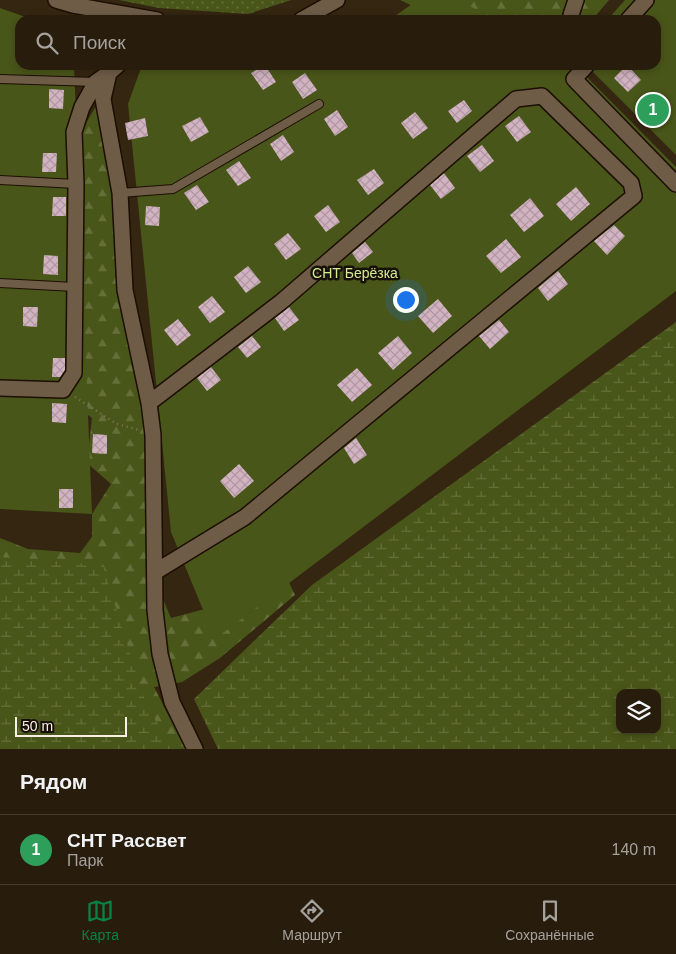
<!DOCTYPE html>
<html lang="ru">
<meta charset="utf-8">
<style>
body{margin:0;font-family:Arial,sans-serif;background:#302516;color:#f1f3f6}
.controls{position:absolute;right:15px;bottom:15px;display:grid;overflow:hidden;border-radius:10px;box-shadow:0 2px 8px #0003}
.controls button{width:45px;height:45px;display:grid;place-items:center;padding:0;border:0;border-bottom:1px solid #443a2e;background:#281c0d;color:#f1f3f6;font:25px sans-serif}
.scale{position:absolute;left:15px;bottom:12px;width:112px;box-sizing:border-box;padding-left:5px;border:2px solid #f8eee2;border-top:0;font-size:14px;line-height:18px;white-space:nowrap;color:#f8eee2;-webkit-text-stroke:4px #171008;paint-order:stroke}
.you{position:absolute;left:405px;top:299px;width:18px;height:18px;margin:-12px;border:4px solid #fff;border-radius:50%;background:#1a73e8;box-shadow:0 0 0 8px #1a73e833}
.badge{display:grid;place-items:center;width:32px;height:32px;border-radius:50%;background:#0b8043;color:#fff;font-size:16px;font-weight:700}
.pin{position:absolute;translate:-50% -50%;border:2px solid #fff;box-shadow:0 1px 5px #0006}
.list{margin:0;padding:0;list-style:none}
h2{display:flex;justify-content:space-between;align-items:center;height:65px;margin:0;padding:0 20px;font-size:21px}
h2 small{font-size:16px;font-weight:400;color:#a5a19d}
.list li{display:grid;grid-template-columns:32px 1fr auto;gap:15px;align-items:center;box-sizing:border-box;height:70px;padding:0 20px;border-top:1px solid #443a2e}
.list b{display:block;font-size:19px;white-space:nowrap}
.list p{margin:0;font-size:16px;white-space:nowrap;color:#a5a19d}
.list em{font-size:16px;font-style:normal;color:#a5a19d}
.icon{flex:none;width:28px;height:28px;fill:none;stroke:currentColor;stroke-width:2;stroke-linecap:round;stroke-linejoin:round}
.map{position:relative;flex:none;width:676px;height:749px;overflow:hidden}
.search{position:absolute;background:#281c0d;box-shadow:0 2px 8px #0003;left:15px;right:15px;top:15px;height:55px;display:flex;align-items:center;gap:12px;box-sizing:border-box;padding:0 18px;border-radius:15px;color:#a5a19d;font-size:19px}
.sheet{height:135px;background:#281c0d}
nav{display:flex;justify-content:space-around;align-items:center;box-sizing:border-box;height:70px;border-top:1px solid #443a2e;background:#281c0d;font-size:14px;color:#a5a19d}
nav a{display:grid;justify-items:center;gap:2px}
nav .on{color:#0b8043}
.map>svg:first-child{display:block}
.grass{fill:url(#grass-dots)}
.forest{fill:url(#forest-firs)}
.wetland{fill:url(#wetland-marsh);fill-rule:evenodd}
.garden{fill:#495619}
.building{fill:url(#building-cross-hatch)}
.lines{fill:none;stroke-linecap:round;stroke-linejoin:round}
.lane-casing{stroke:#1c0e00;stroke-width:10}
.street-casing{stroke:#1c0e00;stroke-width:18}
.path{stroke:#807361;stroke-width:2.5;stroke-dasharray:1 4;stroke-linecap:butt}
.lane{stroke:#6e5c47;stroke-width:8}
.street{stroke:#6e5c47;stroke-width:15}
.labels{text-anchor:middle;stroke-width:5;stroke-linejoin:round;paint-order:stroke}
.park-label{font-size:14px;fill:#d4ec8e;stroke:#171008}
</style>
<div class="map">
<svg width="676" height="749" viewBox="0 0 676 749">
<defs>
<pattern id="grass-dots" width="8" height="8" patternUnits="userSpaceOnUse" patternTransform="scale(1.25)"><rect width="8" height="8" fill="#495619"/><path d="M2 2h.1M6 6h.1" fill="none" stroke="#646f3a" stroke-width="1.8" stroke-linecap="round"/></pattern>
<pattern id="forest-firs" width="22" height="20" patternUnits="userSpaceOnUse" patternTransform="scale(1.25)"><rect width="22" height="20" fill="#495619"/><path d="M5 1l3.5 6h-7zM16 11l3.5 6h-7z" fill="#646f3a"/></pattern>
<pattern id="wetland-marsh" width="20" height="14" patternUnits="userSpaceOnUse" patternTransform="scale(1.25)"><rect width="20" height="14" fill="#495619"/><path d="M1 5h8M5 5V1M11 12h8M15 12V8" fill="none" stroke="#646f3a"/></pattern>
<pattern id="building-cross-hatch" width="8" height="8" patternUnits="userSpaceOnUse" patternTransform="scale(1.25)"><rect width="8" height="8" fill="#d2b3c2"/><path d="M0 0l8 8M0 8l8-8" fill="none" stroke="#b098a2"/></pattern>
</defs>
<rect width="100%" height="100%" fill="#352611"/>
<path class="grass" d="M119 0H291L248 14 159 8Z"/>
<path class="forest" d="M400 0H609L592 20H443Z
M98 103 102 111 145 403 151 571 171 618 220 605 284 572 295 595 220 658 182 682 154 687 186 749H23L0 724V538L28 549 80 553 92 537V514L111 484 87 463 92 418 74 404 80 133Z"/>
<path class="wetland" d="M676 322V749H218L194 699 312 585ZM620 693H657V730H620Z
M0 557 103 565 142 693 170 749H0Z"/>
<path class="garden" d="M418 0H458L497 20H389Z
M625 0H676V155L586 65H656V20H607Z
M0 8 34 20H20V65H74L92 514 0 509Z
M142 65H575L676 167V291L215 639 171 532 128 104Z"/>
<path class="building" d="M265 65 276 82 263 90 251 73Z
M627 65 641 80 628 92 614 78Z
M305 73 317 90 303 99 292 82Z
M49 89 64 90 63 109 49 108Z
M464 100 472 111 457 123 448 111Z
M337 110 348 127 335 136 324 119Z
M415 112 428 128 413 139 401 123Z
M519 116 531 132 517 142 505 126Z
M200 117 209 132 191 142 182 126Z
M145 118 148 136 128 140 125 123Z
M283 135 294 152 281 161 270 144Z
M482 145 494 161 480 172 467 156Z
M43 153H57L56 172H42Z
M239 161 251 178 238 186 226 170Z
M374 169 384 183 368 195 357 180Z
M444 173 455 188 441 199 430 185Z
M197 185 209 202 196 210 184 193Z
M576 187 590 204 571 221 556 204Z
M53 197H66V216H52Z
M530 198 544 216 524 232 510 215Z
M328 205 340 222 326 232 314 216Z
M146 206 160 207 159 226 145 225Z
M614 225 625 236 607 255 594 241Z
M288 233 301 249 286 260 274 244Z
M506 239 521 257 501 273 486 256Z
M365 242 373 252 359 263 352 253Z
M44 255 58 256V275L43 274Z
M248 266 261 282 246 293 234 277Z
M558 271 568 284 548 301 538 288Z
M212 296 225 312 210 323 198 307Z
M438 299 452 316 433 333 418 316Z
M23 307H38L37 327 23 326Z
M289 307 299 320 284 331 275 318Z
M178 319 191 335 177 346 164 330Z
M499 320 509 332 490 349 479 336Z
M252 336 261 347 247 358 238 347Z
M398 336 412 353 393 370 378 353Z
M53 358H65V370L60 377H52Z
M211 367 221 380 207 391 197 378Z
M357 368 372 385 352 402 337 385Z
M52 403 67 404 66 423 52 422Z
M93 434 107 435V454L92 453Z
M356 438 367 455 354 464 344 448Z
M239 464 254 481 234 498 220 481Z
M59 489H73V508H59Z"/>
<g class="lines">
<defs>
<path id="lane" d="M0 79 96 82
M0 180 76 184
M120 193 173 189 319 104
M0 283 75 287"/>
<path id="street" d="M56 0 73 5 157 20
M301 20 337 0
M572 20 571 15 576 0
M628 20 646 0
M118 65 109 73 103 99 120 193 125 290 149 403 153 435 155 610 160 654 172 702 195 749
M587 65 574 79 676 184
M0 388 63 390 74 373 76 184 74 132 82 107 96 82 109 73
M149 403 281 302 516 99 542 96 631 183 634 196 245 517 155 572"/>
</defs>
<use href="#lane" class="lane-casing"/>
<use href="#street" class="street-casing"/>
<path class="path" d="M75 397 117 424 139 430"/>
<use href="#lane" class="lane"/>
<use href="#street" class="street"/>
</g>
<g class="labels">
<g class="park-label">
<text x="355" y="278">СНТ Берёзка</text>
</g>
</g>
</svg>
<div class="controls">
<button><svg class="icon" aria-label="layers" viewBox="0 0 24 24"><path d="M12 4l9 5-9 5-9-5zM3 14l9 5 9-5"/></svg></button>
</div>
<div class="scale">50 m</div>
<div class="you"></div>
<div class="pin badge" style="left:653px;top:110px;background:#2e9e5b">1</div>
<div class="search"><svg class="icon" aria-label="search" viewBox="0 0 24 24"><circle cx="10" cy="10" r="6"/><path d="M15 15l6 6"/></svg>Поиск</div>
</div>
<section class="sheet">
<h2>Рядом<small></small></h2>
<ul class="list">
<li><span class="badge" style="background:#2e9e5b">1</span><div><b>СНТ Рассвет</b><p>Парк</p></div><em>140 m</em></li>
</ul>
</section>
<nav>
<a class="on"><svg class="icon" aria-label="map" viewBox="0 0 24 24"><path d="M3 6l6-2 6 2 6-2v14l-6 2-6-2-6 2zM9 4v14M15 6v14"/></svg>Карта</a>
<a><svg class="icon" aria-label="directions" viewBox="0 0 24 24"><path d="M12 3l9 9-9 9-9-9zM9 14v-3h6M13 9l2 2-2 2"/></svg>Маршрут</a>
<a><svg class="icon" aria-label="saved" viewBox="0 0 24 24"><path d="M7 4h10v16l-5-4-5 4z"/></svg>Сохранённые</a>
</nav>
